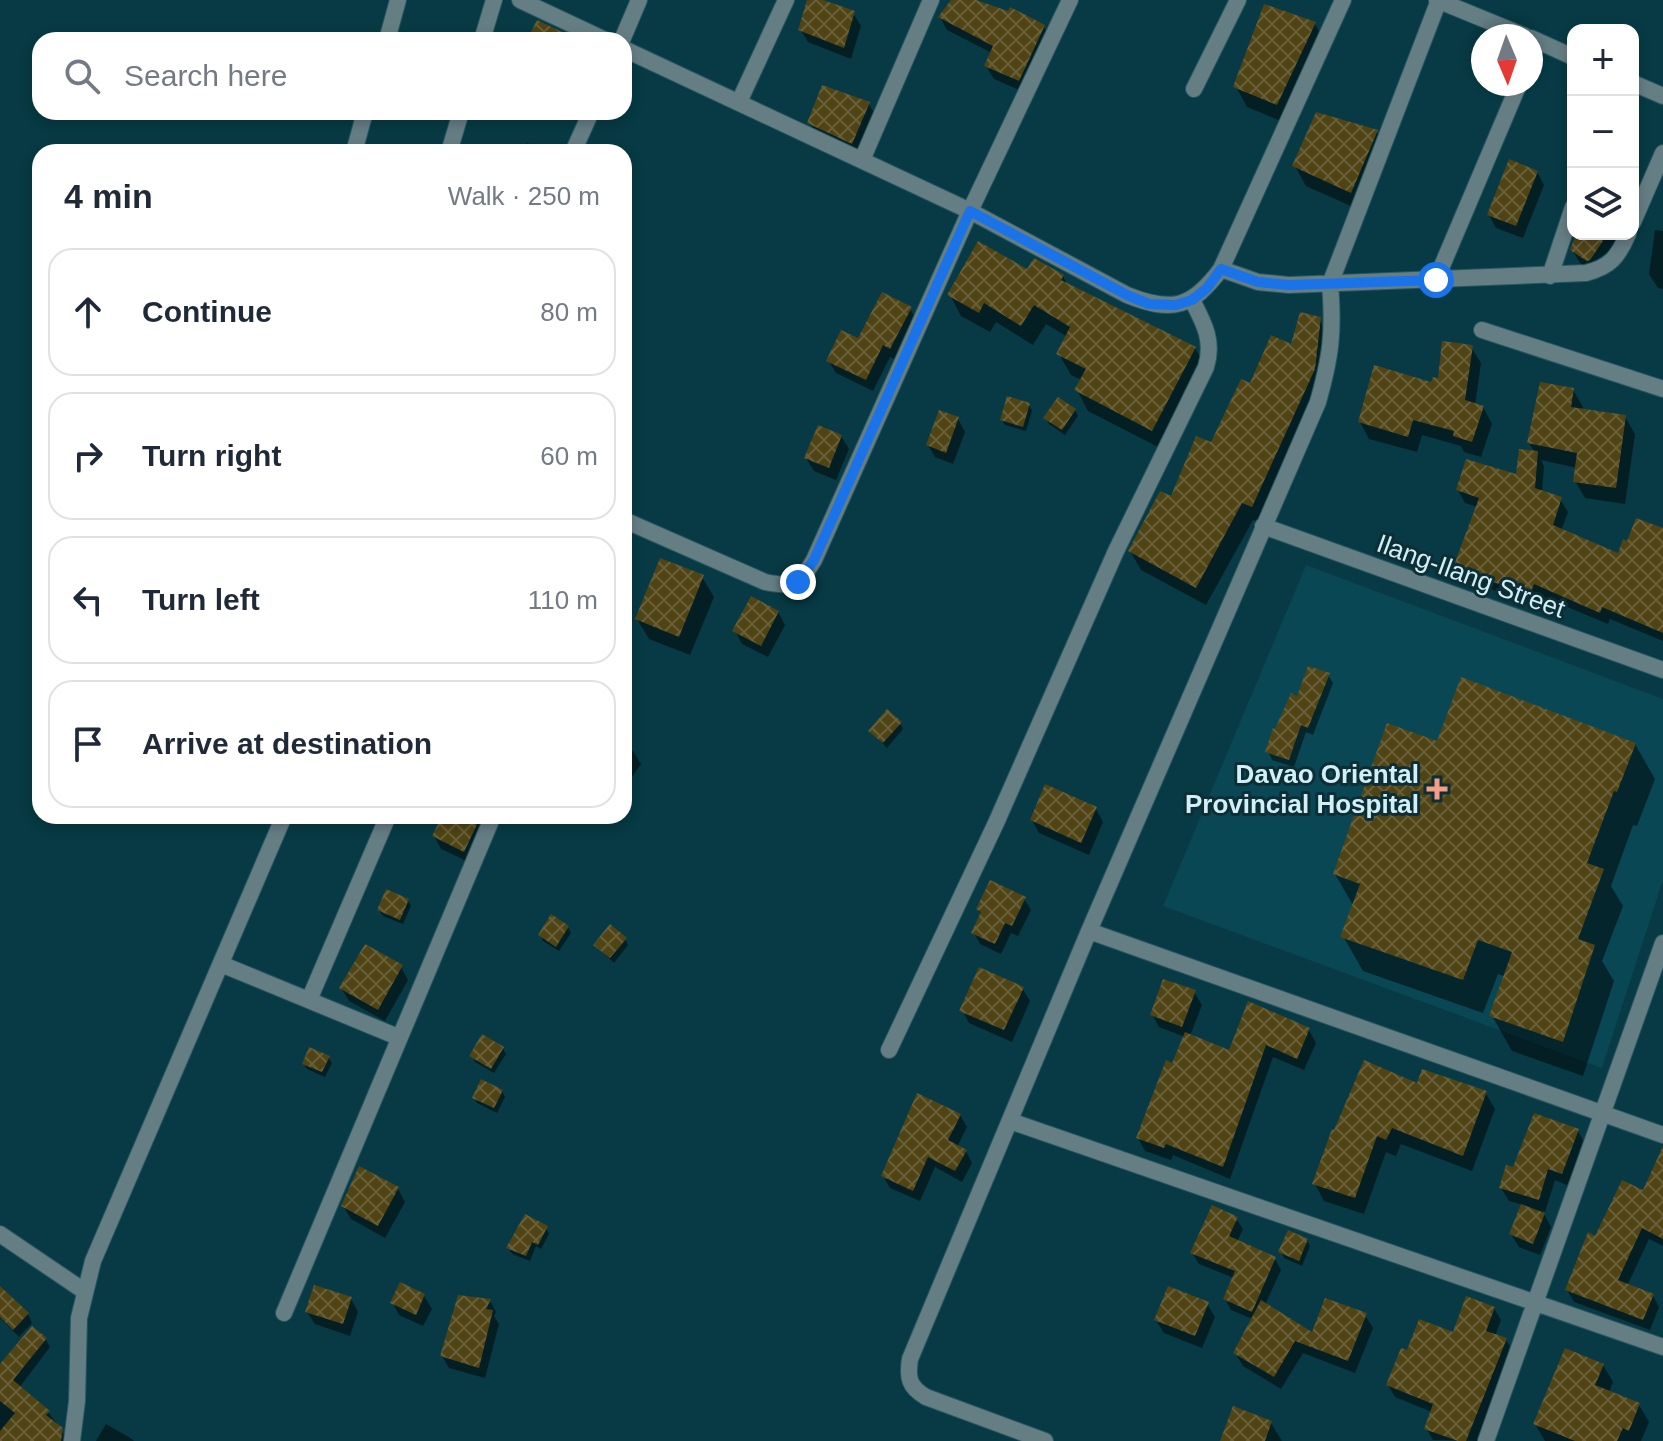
<!DOCTYPE html>
<meta charset="utf-8">
<style>
body{margin:0;font-family:Arial,sans-serif;background:#f2f2f3;color:#1f2937}
.controls{position:absolute;right:24px;top:24px;display:grid;overflow:hidden;border-radius:16px;box-shadow:0 4px 12px #0003}
.controls button{width:72px;height:72px;display:grid;place-items:center;padding:0;border:0;border-bottom:2px solid #e0e1e3;background:#fff;color:#1f2937;font:40px sans-serif}
.compass{position:absolute;left:1471px;top:24px;width:72px;height:72px;border-radius:50%;background:#fff;box-shadow:0 4px 12px #0003;rotate:178deg}
.stop{position:absolute;width:24px;height:24px;margin:-18px;border:6px solid #1a73e8;border-radius:50%;background:#fff}
.stop.end{background:#1a73e8;border-color:#fff;box-shadow:0 2px 8px #0008}
.list{margin:0;padding:0;list-style:none}
h2{display:flex;justify-content:space-between;align-items:center;height:104px;margin:0;padding:0 32px;font-size:34px}
h2 small{font-size:26px;font-weight:400;color:#747a83}
.list li{display:grid;grid-template-columns:52px 1fr auto;gap:24px;align-items:center;box-sizing:border-box;height:128px;margin:0 16px 16px;padding:0 16px;border:2px solid #e0e1e3;border-radius:24px}
.list b{display:block;font-size:30px;white-space:nowrap}
.list em{font-size:26px;font-style:normal;color:#747a83}
.icon{flex:none;width:44px;height:44px;fill:none;stroke:currentColor;stroke-width:2;stroke-linecap:round;stroke-linejoin:round}
.map{position:relative;flex:none;width:1663px;height:1441px;overflow:hidden}
.search{position:absolute;background:#fff;box-shadow:0 4px 12px #0003;left:32px;top:32px;width:600px;height:88px;display:flex;align-items:center;gap:20px;box-sizing:border-box;padding:0 28px;border-radius:24px;color:#747a83;font-size:30px}
.panel{position:absolute;background:#fff;box-shadow:0 4px 12px #0003;left:32px;top:144px;width:600px;height:680px;border-radius:24px}
.map>svg:first-child{display:block}
.built{fill:#084753}
.shadow{fill:#0007}
.building{fill:url(#building-cross-hatch)}
.lines{fill:none;stroke-linecap:round;stroke-linejoin:round}
.minor-casing{stroke:#275760;stroke-width:18}
.tertiary-casing{stroke:#275760;stroke-width:18}
.minor{stroke:#657e84;stroke-width:16}
.tertiary{stroke:#657e84;stroke-width:16}
.route{stroke:#1a73e8;stroke-width:10}
.poi-dot{fill:#f49e88;stroke:#0e2e36;stroke-width:3}
.labels{text-anchor:middle;stroke-width:6;stroke-linejoin:round;paint-order:stroke}
.street-label{font-size:26px;fill:#d1eff6;stroke:#0e2e36}
.poi-label{font-size:26px;font-weight:bold;fill:#d1eff6;stroke:#0e2e36;text-anchor:end}
</style>
<div class="map">
<svg width="1663" height="1441" viewBox="0 0 1663 1441">
<defs>
<pattern id="building-cross-hatch" width="8" height="8" patternUnits="userSpaceOnUse" patternTransform="scale(2)"><rect width="8" height="8" fill="#504415"/><path d="M0 0l8 8M0 8l8-8" fill="none" stroke="#685f38"/></pattern>
</defs>
<rect width="100%" height="100%" fill="#073a44"/>
<path class="built" d="M1306 565 1663 699V880L1602 1068 1163 906Z"/>
<path class="shadow" d="M809 0H817L853 13 861 26 851 59 808 42 800 29Z
M954 0H970L1044 27 1051 40 1026 93 994 79 986 66 992 53 947 30 940 17Z
M1315 24 1326 44 1288 124 1247 107 1236 87Z
M868 103 876 116 859 155 817 135 809 122Z
M1376 131 1388 151 1362 211 1306 186 1295 166Z
M527 143 547 152H524Z
M1537 172 1544 185 1523 238 1496 228 1489 215Z
M1655 230 1663 231V289L1658 288 1649 274Z
M1578 234H1626L1595 273 1580 263 1572 250Z
M1028 272 1063 276 1067 284 1195 348 1207 369 1164 450 1088 411 1077 390 1082 380 1071 375 1059 354 1068 337 1046 324 1033 345 996 322 990 332 961 316 950 295Z
M910 309 918 322 898 361 890 357 873 391 836 373 828 360Z
M1319 319 1330 338 1325 388 1262 524 1253 520 1206 605 1141 570 1130 551 1212 444 1251 385Z
M1471 347 1481 363 1475 405 1483 407 1492 424 1481 457 1464 452 1461 446 1422 435 1417 452 1369 439 1360 422 1439 381Z
M1573 390 1583 407 1582 411 1625 417 1635 434 1625 504 1585 498 1575 481 1577 468 1541 460 1544 466 1542 493 1560 499 1568 512 1561 531 1619 556 1663 530V641L1610 619 1608 624 1541 596 1536 608 1464 578 1456 565 1478 507 1465 503 1458 490 1518 477 1535 453 1529 443Z
M1029 405 1032 411 1026 431 1005 425 1002 420Z
M1075 410 1078 416 1065 435 1049 424 1046 418Z
M958 419 965 432 953 464 935 457 928 445Z
M841 436 849 449 836 480 814 471 806 458Z
M702 577 714 597 690 655 649 639 637 619Z
M778 612 785 625 768 657 742 644 735 631Z
M1328 675 1333 683 1313 735 1306 732 1294 767 1272 760 1268 751 1299 698Z
M900 723 903 729 887 748 871 731Z
M1438 743 1635 744 1655 779 1637 826 1633 825 1611 886 1623 906 1602 961 1614 981 1583 1076 1512 1051 1492 1016 1506 977 1498 974 1483 1013 1363 971 1343 936 1354 907 1335 874Z
M624 745 633 751 641 764 624 788Z
M1096 809 1103 822 1089 855 1039 833 1032 820Z
M444 816H483L489 826 471 863 441 849 434 836Z
M1024 899 1031 910 1018 936 1011 933 1001 954 980 944 974 933 982 915 978 909Z
M408 901 411 906 403 924 383 916 379 910Z
M568 927 571 933 559 951 543 941 540 935Z
M625 939 628 945 614 963 596 945Z
M401 967 408 980 385 1021 349 1001 341 988Z
M1022 988 1030 1001 1012 1042 969 1023 962 1010Z
M1194 992 1202 1005 1190 1036 1230 1053 1309 1030 1316 1043 1304 1070 1273 1057 1230 1179 1173 1155 1171 1160 1145 1151 1138 1138 1185 1037 1159 1027 1152 1014Z
M503 1049 506 1054 494 1073 475 1062 472 1056Z
M328 1057 332 1063 325 1077 307 1069 304 1064Z
M1418 1086 1485 1092 1495 1109 1472 1171 1401 1144 1396 1156 1386 1152 1364 1214 1324 1201 1315 1184Z
M502 1091 505 1097 497 1113 477 1103 474 1098Z
M960 1115 967 1127 957 1147 966 1151 972 1163 962 1182 935 1167 920 1201 890 1188 883 1176Z
M1578 1131 1585 1144 1569 1186 1555 1180 1545 1212 1542 1210 1551 1227 1540 1255 1519 1247 1511 1234 1523 1205 1509 1201 1501 1188 1514 1170Z
M1663 1170V1246L1649 1239 1627 1286 1653 1296 1659 1307 1650 1330 1574 1302 1567 1290 1596 1238 1644 1192Z
M398 1189 405 1202 385 1238 351 1219 343 1206Z
M1236 1218 1243 1229 1237 1242 1275 1259 1281 1270 1265 1305 1313 1334 1365 1315 1373 1328 1355 1373 1303 1353 1281 1389 1243 1366 1235 1353 1253 1319 1231 1310 1225 1299 1234 1278 1199 1264 1192 1253Z
M546 1228 549 1234 541 1249 536 1246 530 1261 512 1254 508 1248Z
M1307 1240 1310 1246 1302 1266 1284 1258 1281 1252Z
M0 1291 28 1314 32 1323 19 1337 0 1318Z
M424 1296 432 1309 423 1326 399 1315 392 1302Z
M351 1299 358 1312 350 1336 315 1324 307 1312Z
M490 1301 496 1312 494 1316 499 1324 485 1378 449 1368 442 1356Z
M1207 1304 1215 1317 1202 1348 1164 1333 1156 1320Z
M1494 1308 1501 1320 1495 1336 1506 1340 1513 1351 1477 1441 1433 1440 1426 1428 1432 1412 1395 1397 1388 1385 1408 1353 1454 1334Z
M32 1329 46 1340 50 1347 19 1388 48 1412 61 1429 66 1441H0V1368Z
M1603 1365 1613 1382 1609 1392 1639 1405 1649 1422 1641 1441H1545L1535 1424Z
M1271 1423 1282 1441H1222Z
M106 1424 132 1439 134 1441H96Z"/>
<path class="building" d="M807 0H823L855 11 844 48 798 30Z
M951 0H976L1008 11 1010 7 1045 25 1019 81 984 66 993 46 938 17Z
M1264 4 1316 22 1277 105 1233 87Z
M537 20 579 40H527Z
M822 85 870 102 852 144 807 123Z
M1316 112 1378 130 1351 193 1292 166Z
M1509 159 1538 171 1516 226 1487 215Z
M1576 234H1593L1603 241 1590 260 1587 261 1570 250Z
M978 241 1027 269 1034 258 1064 275 1061 280 1196 347 1152 431 1074 390 1086 369 1056 354 1070 327 1034 305 1021 326 984 303 979 313 947 295Z
M882 292 912 307 890 349 883 345 866 380 826 361 841 330 858 338Z
M1300 312 1321 317 1315 369 1252 507 1242 503 1196 588 1128 551 1160 491 1171 496 1196 436 1211 442 1241 379 1250 383 1271 335 1291 344Z
M1442 341 1473 345 1465 400 1484 406 1472 442 1453 436 1454 431 1413 420 1408 437 1358 422 1374 365 1431 382 1433 377 1438 378Z
M1540 382 1574 388 1571 407 1626 415 1616 488 1573 482 1577 453 1527 443Z
M1007 396 1030 403 1023 427 1000 420Z
M1058 397 1076 409 1062 430 1043 418Z
M939 410 959 417 946 453 926 445Z
M818 425 842 435 829 468 804 458Z
M1519 449 1538 451 1535 488 1562 497 1553 525 1618 553 1623 539 1627 541 1636 518 1663 528V633L1602 607 1600 613 1534 584 1529 597 1454 565 1479 498 1456 490 1466 459 1516 474Z
M660 558 704 575 679 637 635 619Z
M751 596 779 611 761 646 732 631Z
M1308 666 1330 673 1308 728 1301 725 1289 760 1265 752 1273 728 1275 729 1291 693 1297 696Z
M1461 677 1636 743 1617 792 1614 791 1587 863 1604 869 1578 939 1595 945 1563 1042 1489 1016 1512 952 1478 940 1463 980 1340 937 1360 884 1333 874 1387 723 1437 741Z
M887 709 902 722 883 743 868 731Z
M1045 784 1097 807 1081 843 1030 820Z
M442 816H481L464 852 432 836Z
M990 880 1026 897 1012 926 1005 923 995 944 971 933 981 912 976 909Z
M386 889 409 899 400 920 377 910Z
M551 914 569 926 556 947 538 935Z
M610 924 627 938 610 958 593 945Z
M365 944 403 965 378 1010 339 988Z
M979 967 1024 987 1004 1030 959 1011Z
M1163 979 1196 990 1182 1027 1150 1015Z
M1248 1001 1310 1028 1297 1059 1266 1045 1223 1167 1166 1144 1164 1148 1136 1138 1166 1060 1172 1063 1185 1032 1229 1050Z
M482 1034 504 1047 491 1069 469 1056Z
M309 1047 330 1056 322 1072 302 1064Z
M1364 1060 1417 1083 1422 1069 1487 1091 1463 1156 1392 1128 1386 1140 1377 1136 1355 1198 1312 1184 1332 1129 1334 1130Z
M481 1079 503 1090 494 1108 472 1098Z
M917 1093 961 1114 948 1140 967 1150 955 1171 928 1157 913 1191 881 1176Z
M1534 1113 1579 1129 1562 1174 1548 1169 1539 1200 1499 1188 1506 1165 1513 1167Z
M1663 1146V1239L1642 1228 1618 1280 1654 1294 1643 1320 1565 1290 1588 1232 1595 1236 1622 1180 1643 1190Z
M359 1166 399 1187 378 1226 341 1206Z
M1521 1204 1545 1213 1533 1244 1509 1234Z
M1212 1205 1238 1217 1229 1236 1276 1257 1252 1312 1223 1299 1235 1271 1190 1253Z
M525 1214 548 1226 538 1245 532 1242 526 1256 506 1248Z
M1288 1230 1308 1239 1299 1261 1278 1252Z
M400 1282 425 1294 416 1315 390 1303Z
M314 1285 352 1297 343 1324 305 1312Z
M0 1286 29 1313 13 1330 0 1317Z
M1168 1286 1209 1302 1195 1336 1154 1320Z
M458 1295 491 1299 486 1309 493 1310 479 1368 440 1356Z
M1466 1296 1495 1307 1486 1331 1507 1338 1466 1441H1458L1424 1429 1433 1404 1386 1385 1401 1348 1407 1350 1419 1319 1453 1332Z
M1325 1298 1367 1313 1348 1361 1295 1341 1274 1377 1233 1353 1261 1300 1312 1332Z
M32 1326 47 1338 13 1380 50 1411 46 1415 63 1428 61 1441H0V1431L15 1413 0 1401V1364Z
M1565 1348 1604 1364 1595 1385 1640 1403 1629 1431 1623 1428 1617 1441H1575L1533 1424Z
M1233 1406 1272 1421 1265 1441H1220Z"/>
<g class="lines">
<defs>
<path id="minor" d="M520 0 605 40
M387 40 398 0
M482 40 494 0
M622 40 639 0
M624 49 970 211 1127 295C1172 313 1192 308 1221 269L1343 0
M1531 56 1537 41
M1194 89 1238 0
M739 102 786 0
M354 152 365 112
M449 152 461 112
M573 152 591 112
M862 160 931 0
M1633 222 1663 153
M1221 269 1258 282 1289 285 1586 273C1610 267 1618 257 1628 234
M1550 276 1573 207
M1436 280 1519 84
M1482 330 1663 389
M624 520 765 582C792 588 800 584 814 560L970 211 1070 0
M1263 526 1663 670
M1089 931 1663 1135
M221 964 398 1037
M309 1000 388 816
M889 1050 996 823 1116 551 1206 367C1214 341 1204 323 1192 300
M1010 1121 1663 1347
M0 1234 84 1291
M284 1313 493 816
M72 1441 77 1401 79 1318 93 1261 284 816
M1045 1441 926 1397C909 1387 907 1378 910 1359L1089 931 1318 402C1331 356 1334 332 1330 284L1439 0
M1486 1441 1663 943"/>
<path id="tertiary" d="M1437 0 1525 36
M1531 38 1573 57
M1633 83 1663 96"/>
</defs>
<use href="#minor" class="minor-casing"/>
<use href="#tertiary" class="tertiary-casing"/>
<use href="#minor" class="minor"/>
<use href="#tertiary" class="tertiary"/>
</g>
<g class="lines">
<path class="route" d="M798 582 814 560 970 211 1127 295 1149 304 1176 305 1192 300 1207 288 1221 269 1258 282 1289 285 1436 280"/>
</g>
<path class="poi-dot" d="M1433 777h8v8h8v8h-8v8h-8v-8h-8v-8h8z"/>
<g class="labels">
<g class="street-label">
<text transform="translate(1471 576) rotate(20)" y="9">Ilang-Ilang Street</text>
</g>
<g class="poi-label">
<text x="1419" y="783">Davao Oriental<tspan x="1419" dy="30">Provincial Hospital</tspan></text>
</g>
</g>
</svg>
<div class="controls">
<button>+</button>
<button>−</button>
<button><svg class="icon" aria-label="layers" viewBox="0 0 24 24"><path d="M12 4l9 5-9 5-9-5zM3 14l9 5 9-5"/></svg></button>
</div>
<svg class="compass" viewBox="-18 -18 36 36"><path d="M0-13l5 13h-10z" fill="#e53935"/><path d="M0 13l5-13h-10z" fill="#747a83"/></svg>
<div class="stop" style="left:1436px;top:280px"></div>
<div class="stop end" style="left:798px;top:582px"></div>
<div class="search"><svg class="icon" aria-label="search" viewBox="0 0 24 24"><circle cx="10" cy="10" r="6"/><path d="M15 15l6 6"/></svg>Search here</div>
<section class="panel">
<h2>4 min<small>Walk · 250 m</small></h2>
<ul class="list">
<li><svg class="icon" aria-label="ahead" viewBox="0 0 24 24"><path d="M12 20V5M6 11l6-6 6 6"/></svg><div><b>Continue</b></div><em>80 m</em></li>
<li><svg class="icon" aria-label="right" viewBox="0 0 24 24"><path d="M7 20v-9h11M14 6l5 5-5 5"/></svg><div><b>Turn right</b></div><em>60 m</em></li>
<li><svg class="icon" aria-label="left" viewBox="0 0 24 24"><path d="M17 20v-9H6M10 6l-5 5 5 5"/></svg><div><b>Turn left</b></div><em>110 m</em></li>
<li><svg class="icon" aria-label="arrive" viewBox="0 0 24 24"><path d="M6 21V4h12l-3 4 3 4H6"/></svg><div><b>Arrive at destination</b></div></li>
</ul>
</section>
</div>
